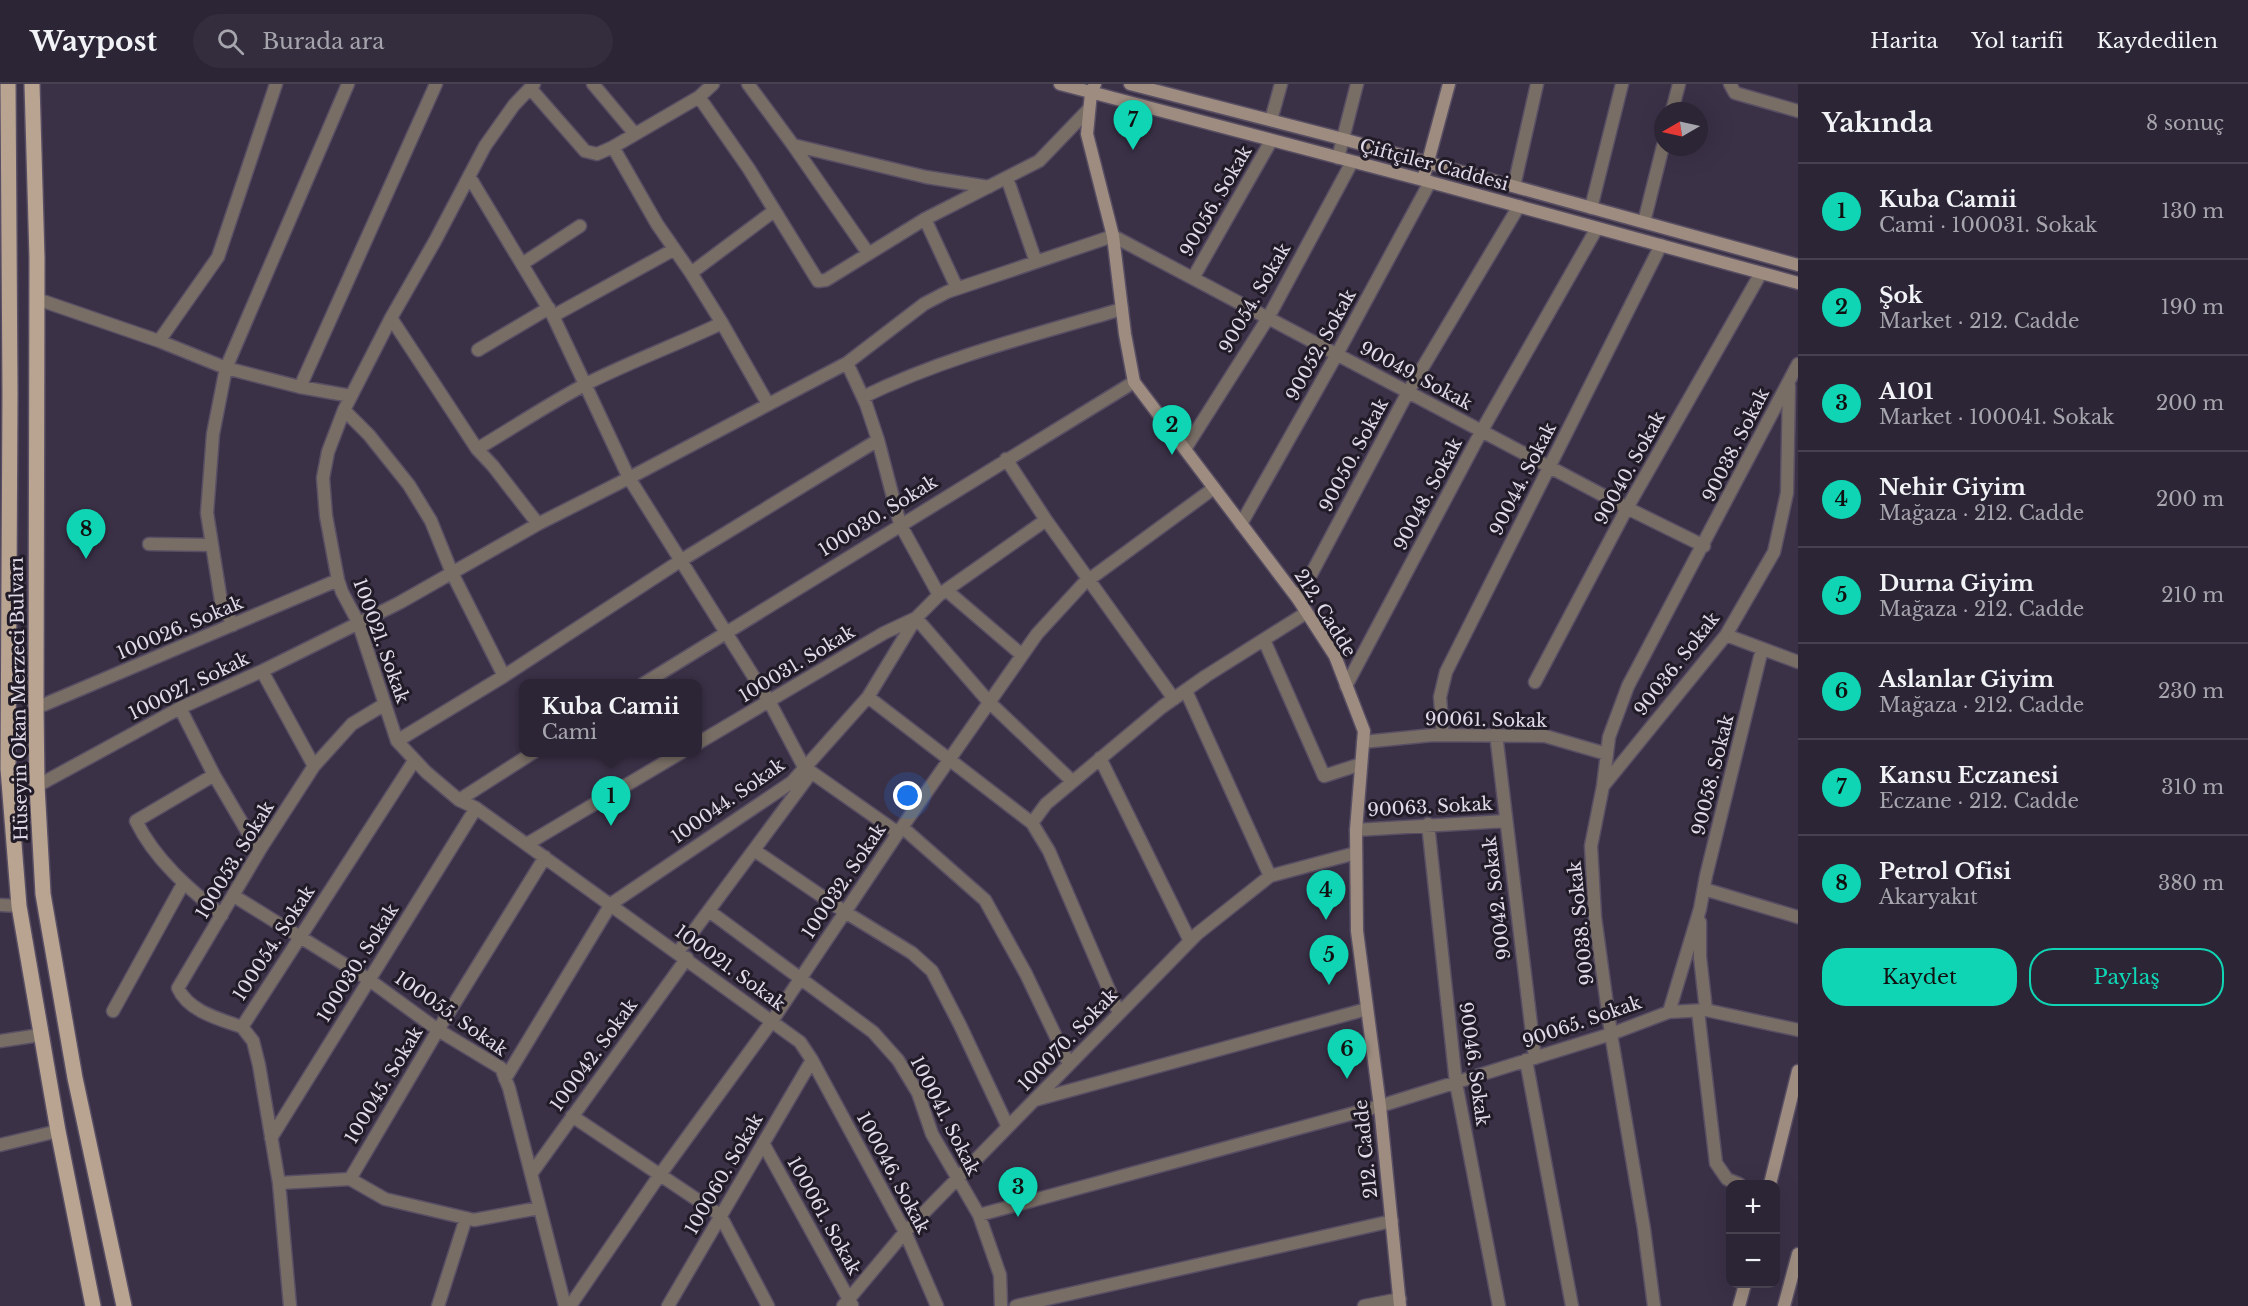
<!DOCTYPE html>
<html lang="tr">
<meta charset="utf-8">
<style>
body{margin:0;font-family:"Libre Baskerville",serif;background:#342d3d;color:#f1f3f6}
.controls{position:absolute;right:18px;bottom:18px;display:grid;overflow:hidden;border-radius:12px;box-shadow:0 6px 24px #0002}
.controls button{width:54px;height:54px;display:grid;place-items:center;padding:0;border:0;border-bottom:2px solid #484250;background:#2c2535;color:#f1f3f6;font:30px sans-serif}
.compass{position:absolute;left:1654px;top:18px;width:54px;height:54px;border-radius:50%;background:#2c2535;box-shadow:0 6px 24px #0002;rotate:261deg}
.you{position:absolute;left:908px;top:712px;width:21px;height:21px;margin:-15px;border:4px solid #fff;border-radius:50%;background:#1a73e8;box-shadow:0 0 0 9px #1a73e833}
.badge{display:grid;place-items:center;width:39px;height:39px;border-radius:50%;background:#10d5b4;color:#111;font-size:20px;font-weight:700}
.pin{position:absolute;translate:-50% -50px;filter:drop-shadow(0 2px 3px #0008)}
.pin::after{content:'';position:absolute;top:32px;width:21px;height:18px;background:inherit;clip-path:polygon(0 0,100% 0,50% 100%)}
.popup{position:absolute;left:519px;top:595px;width:183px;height:78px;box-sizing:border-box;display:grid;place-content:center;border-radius:12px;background:#2c2535;filter:drop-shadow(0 2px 4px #0005);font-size:20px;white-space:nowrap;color:#a6a5ad}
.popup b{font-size:22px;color:#f1f3f6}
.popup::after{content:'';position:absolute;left:50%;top:100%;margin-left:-12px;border:12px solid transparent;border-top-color:#2c2535}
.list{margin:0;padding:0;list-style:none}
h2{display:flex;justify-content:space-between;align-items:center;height:78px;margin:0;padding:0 24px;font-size:26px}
h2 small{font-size:20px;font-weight:400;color:#a6a5ad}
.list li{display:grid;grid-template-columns:39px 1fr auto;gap:18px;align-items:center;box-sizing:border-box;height:96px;padding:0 24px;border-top:2px solid #484250}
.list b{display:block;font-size:22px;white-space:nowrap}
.list p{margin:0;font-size:20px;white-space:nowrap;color:#a6a5ad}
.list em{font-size:20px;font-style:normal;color:#a6a5ad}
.actions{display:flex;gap:12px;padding:18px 24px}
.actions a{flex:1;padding:14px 0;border:2px solid #10d5b4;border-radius:24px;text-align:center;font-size:21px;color:#10d5b4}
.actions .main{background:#10d5b4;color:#111}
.icon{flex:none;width:33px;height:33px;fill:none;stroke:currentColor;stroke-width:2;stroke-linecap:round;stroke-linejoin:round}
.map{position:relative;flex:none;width:1798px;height:1222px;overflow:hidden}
header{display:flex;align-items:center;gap:36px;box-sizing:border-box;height:84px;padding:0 30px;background:#2c2535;border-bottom:2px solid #484250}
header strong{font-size:28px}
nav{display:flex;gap:33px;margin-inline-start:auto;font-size:21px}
.search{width:420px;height:54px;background:#342d3d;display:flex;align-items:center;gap:15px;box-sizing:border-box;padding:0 21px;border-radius:33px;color:#a6a5ad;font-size:22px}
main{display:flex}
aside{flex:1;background:#2c2535}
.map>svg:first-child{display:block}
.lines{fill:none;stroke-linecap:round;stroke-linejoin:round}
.street-casing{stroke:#594f64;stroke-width:15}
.secondary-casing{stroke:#594f64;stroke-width:15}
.primary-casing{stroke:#594f64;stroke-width:18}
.street{stroke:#786e65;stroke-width:12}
.secondary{stroke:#9d8c7f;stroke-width:12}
.primary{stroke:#b9a492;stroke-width:15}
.labels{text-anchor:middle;stroke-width:6;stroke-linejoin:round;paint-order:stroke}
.street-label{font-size:18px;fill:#e1dae9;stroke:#201b26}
</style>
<header>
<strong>Waypost</strong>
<div class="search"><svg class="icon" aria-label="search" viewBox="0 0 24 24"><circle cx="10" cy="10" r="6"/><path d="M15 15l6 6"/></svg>Burada ara</div>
<nav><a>Harita</a><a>Yol tarifi</a><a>Kaydedilen</a></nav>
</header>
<main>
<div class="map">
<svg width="1798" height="1222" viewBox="0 0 1798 1222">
<rect width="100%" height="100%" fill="#3b3147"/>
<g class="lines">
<defs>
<path id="street" d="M534 0 514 21 485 62 435 157 391 234 344 326 328 368 323 394 326 432 338 496 342 508 358 538 397 657 426 688 459 716 476 724 800 958 812 976 905 1148 937 1222
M593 0 635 50
M748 0 793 61 926 93 989 103
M1730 0 1735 9 1798 27
M530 4 585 67 597 70 613 63 699 13 713 0
M699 13 749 85 818 197 826 196 925 135 1039 77 1089 25
M1672 27 1679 0
M1271 36 1281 0
M793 61 868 169
M613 63 657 140 691 189 722 239 768 320
M1338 74 1357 0
M469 92 553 232 629 394 769 617 804 683 898 749
M1007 94 1036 178
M1514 102 1537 0
M1591 124 1622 0
M925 135 957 204
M1644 138 1663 62
M522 180 580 142
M691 189 774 127
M1193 194 1271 57
M37 215 159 257 226 284 300 303 351 312
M553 232 673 166
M391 234 477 365C514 343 550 319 588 299 632 277 678 260 722 239
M159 257 218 173 276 0
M478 266 549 224
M847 279 866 320 878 356 900 440 939 511
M300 303 436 0
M863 313C945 273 1034 251 1122 225
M344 326 369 351 409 401 431 437 452 489 504 592
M477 365 493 382 538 440
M1185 365 1268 234 1352 78
M1006 375 1046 436 1174 615
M1241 440 1337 270 1430 98
M149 460 211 461
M946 506 1022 571
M1298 515 1408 308 1519 122
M233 541 221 517 207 429 213 350 226 284 348 0
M1726 551 1798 578
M1264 556 1324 692 1361 680
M262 587 314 682
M1535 598 1627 424 1761 189
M643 600 1134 298
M1346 602 1481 348 1597 144
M1186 607 1270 792
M868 613 1032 739 1049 767 1119 929
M36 624 338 496
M180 624 214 691 251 754 261 764
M1496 650 1535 974
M1443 651 1440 613 1446 588 1661 161
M397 657 504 592 680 477 878 356
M1363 658 1433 651 1545 652 1607 670
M698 659 884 549 916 534 989 618 1072 697
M1100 674 1190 857
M214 691 136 737C155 776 189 805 222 831
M1604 701 1726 551 1774 468 1787 409 1789 302
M37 702 180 624 262 587 399 519 538 440 629 394 847 279 924 220 947 208 1113 152 1627 424 1704 462
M459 716 534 668
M1032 739 1046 720 1162 623 1206 592 1306 529
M1428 740 1456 999 1499 1222
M902 743 985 816 1026 890 1069 980
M1356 746 1506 737
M527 760 682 668
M754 766 845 828 912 869 932 887 960 941 1008 1043
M1704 805 1798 833
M234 812 368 895 438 946 501 984 509 1004 565 1222
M0 821 19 822
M709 827 873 948 898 976 918 1009 932 1050 979 1131 1000 1191 1001 1222
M1700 838V873L1706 926
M678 868 811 689
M113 927 183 800
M1698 927 1716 1079 1727 1095 1739 1100
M1669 928 1700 825 1706 792 1762 565
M242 943C219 935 188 927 178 904L261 764 314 682 352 640 385 620
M242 943 414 677
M242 943 253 957 259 981 279 1099 290 1222
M0 957 40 951
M1526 976 1572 1222
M505 995 611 820 792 698 868 613 916 534 939 511 1046 436
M1035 1016 1367 925
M572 1032 720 1131 768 1222
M271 1054 476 724
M763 1059 852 1221
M0 1061 58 1047
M531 1090 687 874
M350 1095 438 946 545 773
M279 1099 350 1095 385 1115 474 1136 539 1124
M979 1131 1380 1022 1611 950 1669 928 1706 926 1798 946
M438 1222 466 1134
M570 1222 659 1092 772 937 898 749 1037 550 1083 500 1214 404
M668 1222 812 976
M843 1222 905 1148 1197 850 1270 792 1356 769
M1016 1222 1392 1137
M1364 1222 1400 1215
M1654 1222 1644 1145 1611 950 1595 833 1591 762 1603 702 1609 653 1628 602 1798 280"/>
<path id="secondary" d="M1060 0 1423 96 1798 199
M1095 0 1091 9 1087 50 1113 152 1125 250 1134 298 1298 515 1335 572 1364 647 1356 746 1357 847 1380 1022 1400 1222
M1130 0 1343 55 1798 181
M1423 96 1449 0
M1770 1100 1798 987
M1739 1222 1745 1200
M1784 1222 1798 1170"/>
<path id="primary" d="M8 0 10 309 8 685 19 822 58 1047 93 1222
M32 0 37 174 36 624 37 702 43 810 75 994 124 1222"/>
</defs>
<use href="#street" class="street-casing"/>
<use href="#secondary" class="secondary-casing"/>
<use href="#primary" class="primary-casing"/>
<use href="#street" class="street"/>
<use href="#secondary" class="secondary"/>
<use href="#primary" class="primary"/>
</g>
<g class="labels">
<g class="street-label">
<text transform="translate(1434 81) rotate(15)" y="6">Çiftçiler Caddesi</text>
<text transform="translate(1216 117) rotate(-60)" y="6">90056. Sokak</text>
<text transform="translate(1255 214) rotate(-60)" y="6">90054. Sokak</text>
<text transform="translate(1321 261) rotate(-61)" y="6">90052. Sokak</text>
<text transform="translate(1416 292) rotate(28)" y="6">90049. Sokak</text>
<text transform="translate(1736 361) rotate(-63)" y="6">90038. Sokak</text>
<text transform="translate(1354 371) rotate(-62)" y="6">90050. Sokak</text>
<text transform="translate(1630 384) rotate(-61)" y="6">90040. Sokak</text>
<text transform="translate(1523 395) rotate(-63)" y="6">90044. Sokak</text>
<text transform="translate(1428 410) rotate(-62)" y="6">90048. Sokak</text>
<text transform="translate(878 432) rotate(-32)" y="6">100030. Sokak</text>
<text transform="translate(1325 529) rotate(58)" y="6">212. Cadde</text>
<text transform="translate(180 544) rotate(-23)" y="6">100026. Sokak</text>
<text transform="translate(381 557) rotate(70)" y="6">100021. Sokak</text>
<text transform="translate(797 580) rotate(-31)" y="6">100031. Sokak</text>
<text transform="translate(1677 580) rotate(-52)" y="6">90036. Sokak</text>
<text transform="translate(189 602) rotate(-26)" y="6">100027. Sokak</text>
<text transform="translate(19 615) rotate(-91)" y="6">Hüseyin Okan Merzeci Bulvarı</text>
<text transform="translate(1486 636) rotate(1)" y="6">90061. Sokak</text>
<text transform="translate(1713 691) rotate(-76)" y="6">90058. Sokak</text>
<text transform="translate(728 717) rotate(-35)" y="6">100044. Sokak</text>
<text transform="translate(1430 723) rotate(-3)" y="6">90063. Sokak</text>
<text transform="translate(235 776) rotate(-59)" y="6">100053. Sokak</text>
<text transform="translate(844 797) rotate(-56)" y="6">100032. Sokak</text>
<text transform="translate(1497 814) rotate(-97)" y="6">90042. Sokak</text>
<text transform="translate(1581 839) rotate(-96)" y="6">90038. Sokak</text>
<text transform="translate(274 859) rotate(-57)" y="6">100054. Sokak</text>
<text transform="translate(358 879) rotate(-58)" y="6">100030. Sokak</text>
<text transform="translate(730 884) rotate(36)" y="6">100021. Sokak</text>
<text transform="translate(451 930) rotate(35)" y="6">100055. Sokak</text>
<text transform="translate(1582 938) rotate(-19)" y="6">90065. Sokak</text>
<text transform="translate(1068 956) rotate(-46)" y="6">100070. Sokak</text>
<text transform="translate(594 971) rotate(-54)" y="6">100042. Sokak</text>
<text transform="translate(1474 980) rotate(82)" y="6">90046. Sokak</text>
<text transform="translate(384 1001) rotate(-59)" y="6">100045. Sokak</text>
<text transform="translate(945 1032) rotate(63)" y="6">100041. Sokak</text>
<text transform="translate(1366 1065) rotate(-96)" y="6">212. Cadde</text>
<text transform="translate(893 1089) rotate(62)" y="6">100046. Sokak</text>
<text transform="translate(724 1090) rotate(-60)" y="6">100060. Sokak</text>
<text transform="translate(824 1132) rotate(61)" y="6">100061. Sokak</text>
</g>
</g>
</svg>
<div class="controls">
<button>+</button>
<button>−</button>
</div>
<svg class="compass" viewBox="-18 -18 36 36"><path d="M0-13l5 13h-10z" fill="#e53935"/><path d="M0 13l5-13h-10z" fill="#a6a5ad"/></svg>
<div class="you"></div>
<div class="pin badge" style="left:611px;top:742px">1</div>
<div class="popup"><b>Kuba Camii</b>Cami</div>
<div class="pin badge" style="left:1172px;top:371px">2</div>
<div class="pin badge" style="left:1018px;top:1133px">3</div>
<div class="pin badge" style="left:1326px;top:836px">4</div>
<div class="pin badge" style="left:1329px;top:901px">5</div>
<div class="pin badge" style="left:1347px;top:995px">6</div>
<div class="pin badge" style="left:1133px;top:66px">7</div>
<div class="pin badge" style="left:86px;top:475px">8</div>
</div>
<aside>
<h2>Yakında<small>8 sonuç</small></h2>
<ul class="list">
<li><span class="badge">1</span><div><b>Kuba Camii</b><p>Cami · 100031. Sokak</p></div><em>130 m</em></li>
<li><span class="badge">2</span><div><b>Şok</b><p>Market · 212. Cadde</p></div><em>190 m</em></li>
<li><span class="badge">3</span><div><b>A101</b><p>Market · 100041. Sokak</p></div><em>200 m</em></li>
<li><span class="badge">4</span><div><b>Nehir Giyim</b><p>Mağaza · 212. Cadde</p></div><em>200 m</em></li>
<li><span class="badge">5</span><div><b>Durna Giyim</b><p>Mağaza · 212. Cadde</p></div><em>210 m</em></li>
<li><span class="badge">6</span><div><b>Aslanlar Giyim</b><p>Mağaza · 212. Cadde</p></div><em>230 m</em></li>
<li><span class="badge">7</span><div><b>Kansu Eczanesi</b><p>Eczane · 212. Cadde</p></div><em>310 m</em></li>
<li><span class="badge">8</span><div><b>Petrol Ofisi</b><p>Akaryakıt</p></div><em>380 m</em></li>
</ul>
<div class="actions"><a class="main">Kaydet</a><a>Paylaş</a></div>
</aside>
</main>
